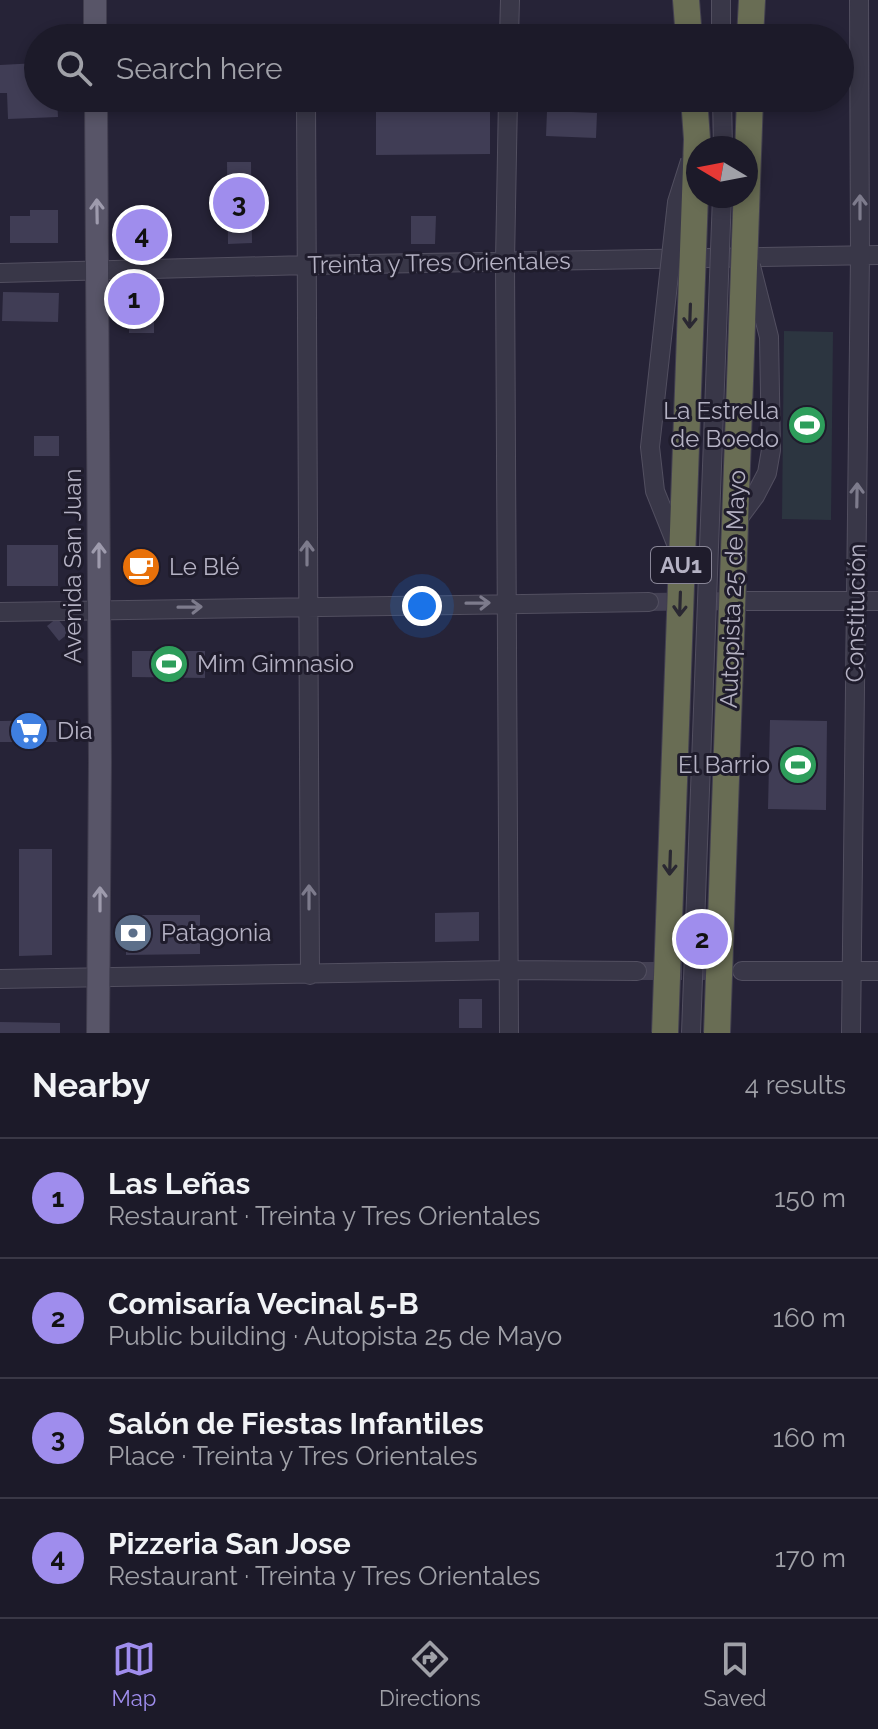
<!DOCTYPE html>
<meta charset="utf-8">
<style>
body{margin:0;font-family:Raleway,sans-serif;background:#252331;color:#f1f3f6}
.compass{position:absolute;left:686px;top:136px;width:72px;height:72px;border-radius:50%;background:#1c1a29;box-shadow:0 4px 12px #0003;rotate:280deg}
.you{position:absolute;left:422px;top:606px;width:28px;height:28px;margin:-20px;border:6px solid #fff;border-radius:50%;background:#1a73e8;box-shadow:0 0 0 12px #1a73e833}
.badge{display:grid;place-items:center;width:52px;height:52px;border-radius:50%;background:#9f8ded;color:#111;font-size:26px;font-weight:700}
.pin{position:absolute;translate:-50% -50%;border:4px solid #fff;box-shadow:0 2px 8px #0006}
.list{margin:0;padding:0;list-style:none}
h2{display:flex;justify-content:space-between;align-items:center;height:104px;margin:0;padding:0 32px;font-size:34px}
h2 small{font-size:26px;font-weight:400;color:#a0a1a8}
.list li{display:grid;grid-template-columns:52px 1fr auto;gap:24px;align-items:center;box-sizing:border-box;height:120px;padding:0 32px;border-top:2px solid #3a3846}
.list b{display:block;font-size:30px;white-space:nowrap}
.list p{margin:0;font-size:26px;white-space:nowrap;color:#a0a1a8}
.list em{font-size:26px;font-style:normal;color:#a0a1a8}
.icon{flex:none;width:44px;height:44px;fill:none;stroke:currentColor;stroke-width:2;stroke-linecap:round;stroke-linejoin:round}
.map{position:relative;flex:none;width:878px;height:1033px;overflow:hidden}
.search{position:absolute;background:#1c1a29;box-shadow:0 4px 12px #0003;left:24px;right:24px;top:24px;height:88px;display:flex;align-items:center;gap:20px;box-sizing:border-box;padding:0 28px;border-radius:44px;color:#a0a1a8;font-size:30px}
.sheet{height:584px;background:#1c1a29}
nav{display:flex;justify-content:space-around;align-items:center;box-sizing:border-box;height:112px;border-top:2px solid #3a3846;background:#1c1a29;font-size:22px;color:#a0a1a8}
nav a{display:grid;justify-items:center;gap:4px}
nav .on{color:#9f8ded}
.map>svg:first-child{display:block}
.green{fill:#2c3540}
.building{fill:#403d55}
.lines{fill:none;stroke-linecap:round;stroke-linejoin:round}
.minor-tunnel{stroke:#434053;stroke-width:18;stroke-dasharray:18 9;stroke-linecap:butt}
.minor-casing{stroke:#524f60;stroke-width:20}
.major-casing{stroke:#403d4e;stroke-width:24}
.highway-casing{stroke:#423f50;stroke-width:28}
.minor{stroke:#393748;stroke-width:18}
.major{stroke:#585568;stroke-width:22}
.highway{stroke:#696d54;stroke-width:26}
.minor-bridge-casing{stroke:#524f60;stroke-width:20;stroke-linecap:butt}
.highway-bridge-casing{stroke:#423f50;stroke-width:28;stroke-linecap:butt}
.minor-bridge{stroke:#393748;stroke-width:18}
.highway-bridge{stroke:#696d54;stroke-width:26}
.oneway{stroke:#7d7b8c}
.oneway2{stroke:#9e9bad}
.oneway3{stroke:#2a2832}
.labels{text-anchor:middle;stroke-width:6;stroke-linejoin:round;paint-order:stroke}
.shield{fill:#1f1c2c;stroke:#888596;stroke-width:2}
.shield-label{font-size:22px;font-weight:bold;fill:#b5b2c4}
.street-label{font-size:24px;fill:#b5b2c4;stroke:#1f1c2c}
.poi-label{font-size:24px;fill:#b5b2c4;stroke:#1f1c2c;text-anchor:start}
</style>
<div class="map">
<svg width="878" height="1033" viewBox="0 0 878 1033">
<rect width="100%" height="100%" fill="#262337"/>
<path class="green" d="M784 331 833 332 831 520 782 519Z"/>
<path class="building" d="M38 63V98H57L58 117 8 119 7 93H0V65Z
M490 109V154L376 155V110Z
M547 111 597 113 596 138 546 136Z
M227 162H251L252 243 228 244Z
M30 210H58V243H10V216H30Z
M411 216H436L435 244H411Z
M129 220H156V249H129Z
M154 291V333H129V292Z
M3 292 59 293 58 322 2 321Z
M34 436H59V456H34Z
M7 545H58V586H7Z
M57 618 69 633 59 641 47 626Z
M132 651H205V678L132 677Z
M58 720V742H0V721Z
M770 720 827 721 826 810 768 809Z
M19 849H52V955L19 956Z
M479 912V941L435 942V913Z
M126 915H200V954L126 955Z
M459 999H482V1028H459Z
M0 1022 60 1023V1033H0Z"/>
<g class="lines">
<path class="minor-tunnel" d="M649 602 742 601
M637 971H731"/>
<defs>
<path id="minor" d="M721 0V38
M509 38 510 0
M306 98 310 975
M508 98 505 262 509 1033
M722 98 723 148
M0 273 307 265 878 255
M747 601H878
M0 612 649 602
M742 971H878
M0 979 509 970 637 971
M851 1033 860 256 859 0"/>
<path id="major" d="M95 0V38
M96 98 100 762 98 1033"/>
<path id="highway" d="M686 0 689 38
M750 38 752 0"/>
</defs>
<use href="#minor" class="minor-casing"/>
<use href="#major" class="major-casing"/>
<use href="#highway" class="highway-casing"/>
<use href="#minor" class="minor"/>
<use href="#major" class="major"/>
<use href="#highway" class="highway"/>
<defs>
<path id="minor-bridge" d="M735 523 755 496 767 473 771 450 769 337 751 266
M679 551 655 491 650 447 677 202 690 161
M691 1033 722 196"/>
<path id="highway-bridge" d="M665 1033 697 139 694 98
M717 1033 750 98"/>
</defs>
<use href="#minor-bridge" class="minor-bridge-casing"/>
<use href="#highway-bridge" class="highway-bridge-casing"/>
<use href="#minor-bridge" class="minor-bridge"/>
<use href="#highway-bridge" class="highway-bridge"/>
</g>
<defs><path id="oneway-shaft" d="M-6 0H5M1.5-3L5.5 0L1.5 3" fill="none" stroke-width="1.6" stroke-linecap="round" stroke-linejoin="round" transform="scale(2)"/></defs>
<g class="oneway">
<use href="#oneway-shaft" transform="translate(860 207) rotate(-90)"/>
<use href="#oneway-shaft" transform="translate(857 495) rotate(-89)"/>
<use href="#oneway-shaft" transform="translate(307 553) rotate(-90)"/>
<use href="#oneway-shaft" transform="translate(478 603) rotate(-1)"/>
<use href="#oneway-shaft" transform="translate(190 607) rotate(-1)"/>
<use href="#oneway-shaft" transform="translate(309 897) rotate(-90)"/>
</g>
<g class="oneway2">
<use href="#oneway-shaft" transform="translate(97 211) rotate(-91)"/>
<use href="#oneway-shaft" transform="translate(99 555) rotate(-90)"/>
<use href="#oneway-shaft" transform="translate(100 899) rotate(-90)"/>
</g>
<g class="oneway3">
<use href="#oneway-shaft" transform="translate(690 316) rotate(92)"/>
<use href="#oneway-shaft" transform="translate(680 604) rotate(92)"/>
<use href="#oneway-shaft" transform="translate(670 863) rotate(92)"/>
</g>
<defs>
<symbol id="stadium-disc" viewBox="-11 -11 22 22"><circle r="9.5" fill="#2e9e5b" stroke="#1f1c2c"/><path d="M0-5a6.5 5 0 1 0 0 10a6.5 5 0 1 0 0-10ZM-3.5-1.8h7v3.6h-7Z" fill="#fff"/></symbol>
<symbol id="cafe-disc" viewBox="-11 -11 22 22"><circle r="9.5" fill="#e8710a" stroke="#1f1c2c"/><path d="M-5.5-4.5H6V0H3Q3 3.5 0 3.5H-2.5Q-5.5 3.5-5.5 0ZM3-3.2v2h1.7v-2ZM-6 4.5H4V6H-6Z" fill="#fff"/></symbol>
<symbol id="supermarket-disc" viewBox="-11 -11 22 22"><circle r="9.5" fill="#3f7fe0" stroke="#1f1c2c"/><path d="M-6-5.5h2.5l.6 2H6L4.5 2H-2.5L-4.4-4H-6ZM-1.5 3.2a1.3 1.3 0 1 0 .1 0ZM3 3.2a1.3 1.3 0 1 0 .1 0Z" fill="#fff"/></symbol>
<symbol id="bank-disc" viewBox="-11 -11 22 22"><circle r="9.5" fill="#5c6f8a" stroke="#1f1c2c"/><path d="M-6-4H6V4H-6ZM0-2.3a2.3 2.3 0 1 0 0 4.6a2.3 2.3 0 1 0 0-4.6Z" fill="#fff"/></symbol>
</defs>
<g fill-rule="evenodd">
<use href="#stadium-disc" x="785" y="403" width="44" height="44"/>
<use href="#cafe-disc" x="119" y="545" width="44" height="44"/>
<use href="#stadium-disc" x="147" y="642" width="44" height="44"/>
<use href="#supermarket-disc" x="7" y="709" width="44" height="44"/>
<use href="#stadium-disc" x="776" y="743" width="44" height="44"/>
<use href="#bank-disc" x="111" y="911" width="44" height="44"/>
</g>
<g class="labels">
<rect class="shield" x="651" y="547" width="60" height="36" rx="6"/>
<g class="shield-label">
<text x="681" y="573">AU1</text>
</g>
<g class="street-label">
<text transform="translate(439 263) rotate(-1)" y="8">Treinta y Tres Orientales</text>
<text transform="translate(73 566) rotate(-90)" y="8">Avenida San Juan</text>
<text transform="translate(733 589) rotate(-88)" y="8">Autopista 25 de Mayo</text>
<text transform="translate(856 613) rotate(-89)" y="8">Constitución</text>
</g>
<g class="poi-label">
<text x="779" y="419" text-anchor="end">La Estrella<tspan x="779" dy="28">de Boedo</tspan></text>
<text x="169" y="575">Le Blé</text>
<text x="197" y="672">Mim Gimnasio</text>
<text x="57" y="739">Dia</text>
<text x="770" y="773" text-anchor="end">El Barrio</text>
<text x="161" y="941">Patagonia</text>
</g>
</g>
</svg>
<svg class="compass" viewBox="-18 -18 36 36"><path d="M0-13l5 13h-10z" fill="#e53935"/><path d="M0 13l5-13h-10z" fill="#a0a1a8"/></svg>
<div class="you"></div>
<div class="pin badge" style="left:134px;top:299px">1</div>
<div class="pin badge" style="left:702px;top:939px">2</div>
<div class="pin badge" style="left:239px;top:203px">3</div>
<div class="pin badge" style="left:142px;top:235px">4</div>
<div class="search"><svg class="icon" aria-label="search" viewBox="0 0 24 24"><circle cx="10" cy="10" r="6"/><path d="M15 15l6 6"/></svg>Search here</div>
</div>
<section class="sheet">
<h2>Nearby<small>4 results</small></h2>
<ul class="list">
<li><span class="badge">1</span><div><b>Las Leñas</b><p>Restaurant · Treinta y Tres Orientales</p></div><em>150 m</em></li>
<li><span class="badge">2</span><div><b>Comisaría Vecinal 5-B</b><p>Public building · Autopista 25 de Mayo</p></div><em>160 m</em></li>
<li><span class="badge">3</span><div><b>Salón de Fiestas Infantiles</b><p>Place · Treinta y Tres Orientales</p></div><em>160 m</em></li>
<li><span class="badge">4</span><div><b>Pizzeria San Jose</b><p>Restaurant · Treinta y Tres Orientales</p></div><em>170 m</em></li>
</ul>
</section>
<nav>
<a class="on"><svg class="icon" aria-label="map" viewBox="0 0 24 24"><path d="M3 6l6-2 6 2 6-2v14l-6 2-6-2-6 2zM9 4v14M15 6v14"/></svg>Map</a>
<a><svg class="icon" aria-label="directions" viewBox="0 0 24 24"><path d="M12 3l9 9-9 9-9-9zM9 14v-3h6M13 9l2 2-2 2"/></svg>Directions</a>
<a><svg class="icon" aria-label="saved" viewBox="0 0 24 24"><path d="M7 4h10v16l-5-4-5 4z"/></svg>Saved</a>
</nav>
